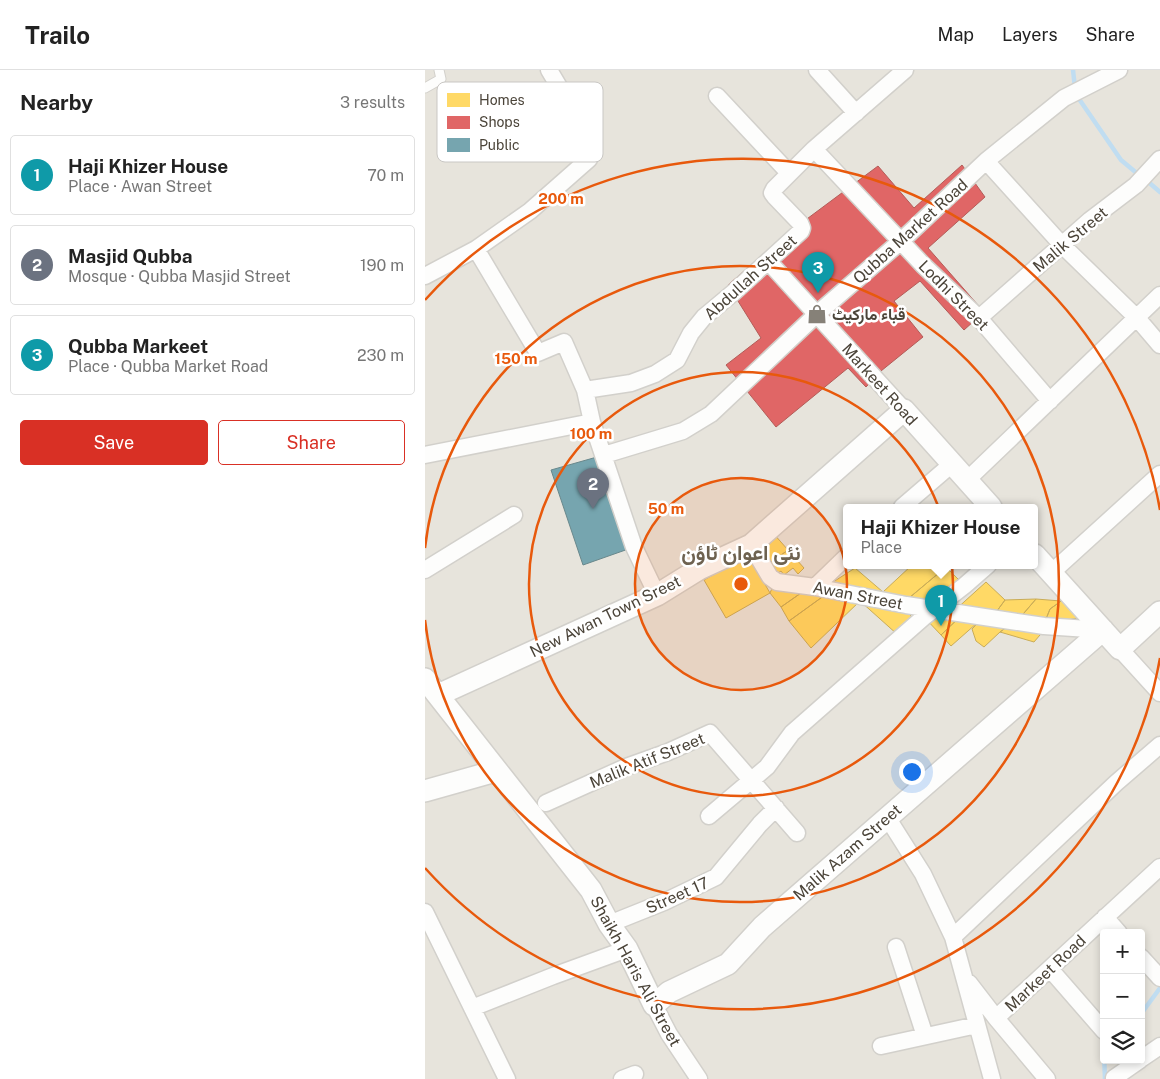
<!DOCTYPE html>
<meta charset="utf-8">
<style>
body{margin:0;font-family:"Public Sans",Vazirmatn,sans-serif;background:#f2f2f2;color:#222}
.controls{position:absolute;right:15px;bottom:15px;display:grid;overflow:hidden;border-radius:5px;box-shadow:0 2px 8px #0003}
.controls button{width:45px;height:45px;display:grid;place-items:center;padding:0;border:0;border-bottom:1px solid #e0e0e0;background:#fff;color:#222;font:25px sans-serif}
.you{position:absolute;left:486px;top:701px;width:18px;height:18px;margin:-12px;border:4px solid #fff;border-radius:50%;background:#1a73e8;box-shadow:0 0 0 8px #1a73e833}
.badge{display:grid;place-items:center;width:32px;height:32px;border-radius:50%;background:#d93025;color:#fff;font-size:16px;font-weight:700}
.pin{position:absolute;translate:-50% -41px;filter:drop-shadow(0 1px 2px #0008)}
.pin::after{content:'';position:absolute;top:26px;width:18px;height:15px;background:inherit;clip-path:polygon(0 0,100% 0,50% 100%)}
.popup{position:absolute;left:418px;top:434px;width:195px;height:65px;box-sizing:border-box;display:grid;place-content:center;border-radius:5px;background:#fff;filter:drop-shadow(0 1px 4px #0005);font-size:16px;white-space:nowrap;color:#767676}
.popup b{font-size:19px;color:#222}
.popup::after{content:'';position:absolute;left:50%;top:100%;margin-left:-10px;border:10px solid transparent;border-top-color:#fff}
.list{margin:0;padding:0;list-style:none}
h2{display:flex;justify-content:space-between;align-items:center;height:65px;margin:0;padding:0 20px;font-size:21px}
h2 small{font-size:16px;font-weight:400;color:#767676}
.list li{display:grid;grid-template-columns:32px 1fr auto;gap:15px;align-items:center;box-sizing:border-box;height:80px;margin:0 10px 10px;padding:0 10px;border:1px solid #e0e0e0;border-radius:5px}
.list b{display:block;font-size:19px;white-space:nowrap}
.list p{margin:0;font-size:16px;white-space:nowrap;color:#767676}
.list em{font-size:16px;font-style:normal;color:#767676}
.actions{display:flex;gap:10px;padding:15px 20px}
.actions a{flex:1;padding:11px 0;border:1px solid #d93025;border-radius:5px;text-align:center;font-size:18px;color:#d93025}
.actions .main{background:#d93025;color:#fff}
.icon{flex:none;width:28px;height:28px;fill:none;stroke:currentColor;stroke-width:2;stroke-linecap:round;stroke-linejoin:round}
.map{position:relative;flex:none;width:735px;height:1009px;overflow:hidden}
header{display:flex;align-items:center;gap:30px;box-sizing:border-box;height:70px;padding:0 25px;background:#fff;border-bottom:1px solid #e0e0e0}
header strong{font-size:24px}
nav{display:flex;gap:28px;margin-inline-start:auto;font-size:18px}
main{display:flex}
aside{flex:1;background:#fff}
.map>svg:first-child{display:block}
.residential{fill:#e7e4dc;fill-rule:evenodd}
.homes{fill:#ffd966;stroke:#c9ac58}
.shops{fill:#e06666;stroke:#b35c58}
.public{fill:#76a5af;stroke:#69888c}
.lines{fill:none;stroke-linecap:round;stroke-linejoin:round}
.stream{stroke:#c0ddf1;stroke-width:4.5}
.service-casing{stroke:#d2d0cb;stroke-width:11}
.minor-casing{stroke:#d2d0cb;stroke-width:19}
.tertiary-casing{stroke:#d2d0cb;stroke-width:24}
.service{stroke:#fdfdfc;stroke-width:9}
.minor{stroke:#fdfdfc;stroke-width:16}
.tertiary{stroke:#fdfdfc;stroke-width:21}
.ring{fill:none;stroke:#e8590c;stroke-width:2.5}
.labels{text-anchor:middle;stroke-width:5;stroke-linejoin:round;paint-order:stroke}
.street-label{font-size:16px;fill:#4b4439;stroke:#fff}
.poi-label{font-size:16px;font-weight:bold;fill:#4b4439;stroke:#fff;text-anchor:start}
.district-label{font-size:21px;font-weight:bold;fill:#6e6250;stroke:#fff}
.key{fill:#fff;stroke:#c9c7c4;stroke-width:1}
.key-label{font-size:14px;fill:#4b4439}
.centre{fill:#e8590c;stroke:#fff;stroke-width:2.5}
.ring-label{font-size:15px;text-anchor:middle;font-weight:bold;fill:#e8590c;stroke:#fff;stroke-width:5;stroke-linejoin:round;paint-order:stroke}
</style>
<header>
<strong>Trailo</strong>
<nav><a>Map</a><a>Layers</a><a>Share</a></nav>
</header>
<main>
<aside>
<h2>Nearby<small>3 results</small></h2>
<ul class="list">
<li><span class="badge" style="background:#0f9aa8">1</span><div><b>Haji Khizer House</b><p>Place · Awan Street</p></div><em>70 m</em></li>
<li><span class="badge" style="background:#6b7280">2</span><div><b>Masjid Qubba</b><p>Mosque · Qubba Masjid Street</p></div><em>190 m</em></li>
<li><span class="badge" style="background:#0f9aa8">3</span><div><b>Qubba Markeet</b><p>Place · Qubba Market Road</p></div><em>230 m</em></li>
</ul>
<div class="actions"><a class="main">Save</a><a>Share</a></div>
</aside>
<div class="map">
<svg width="735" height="1009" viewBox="0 0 735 1009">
<rect width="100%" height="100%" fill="#f4f2ee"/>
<path class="residential" d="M0 0H735V1009H0ZM422 437H610V495H422ZM679 863H716V990H679Z"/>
<path class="homes" d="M348 463 363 480 345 493 334 474Z
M363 480 379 498 373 504 368 498 359 505 356 501 352 504 345 493Z
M323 485 345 523 301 548 279 510Z
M487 495H519L521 497 484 528 458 522Z
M521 497 536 512 510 536 484 528Z
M430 498 458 522 405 514Z
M561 512 580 530 569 545 529 541Z
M348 516 376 523 356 537 345 523Z
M376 523 400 525 364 551 356 537Z
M640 523 656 542 653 548 619 554 625 539 635 532Z
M400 525 435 531 386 578 364 551Z
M611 529 593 550 569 545 580 530Z
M611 529 636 531 625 539 619 554 593 550Z
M435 531 476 536 488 548 473 565Z
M539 543 516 565 499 547Z
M539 543 560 546 526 576 516 565Z
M560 546 590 551 575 562 559 577 551 571 547 559Z
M590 551 621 558 609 572 575 562Z"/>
<path class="shops" d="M537 95 560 127 503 178 559 242 539 260 495 211 469 231 498 267 456 301 441 317 423 298 351 357 301 295 336 268 303 215 359 166 453 96 489 138Z"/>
<path class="public" d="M179 385 209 477 158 495 126 400Z"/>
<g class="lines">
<path class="stream" d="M648 0 650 18
M652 26 696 90 714 105
M721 110 735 122
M716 944 735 918
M679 984 680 1009"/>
<defs>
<path id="service" d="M0 18 16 9 14 0"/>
<path id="minor" d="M392 0 431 43
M292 26 364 103
M389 79 498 195 554 248 625 331
M561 91 637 175 712 248 735 275
M51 179 113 283 139 272 160 320 167 352 209 477 232 525
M343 191 479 340
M0 206 51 179 105 141 164 89 167 83 168 74 124 0
M554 248 665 150 711 115 735 89
M160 320 206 313 230 304 252 290 266 263 279 247 309 222 376 161 377 158 375 153 350 127 347 123 349 119 389 79 480 0
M0 385 167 352
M179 385 258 361 286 344 392 244 476 171 561 91 639 28 694 0
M542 410 735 225
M477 437 527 394
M326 475 345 507 352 512 390 517 481 535 619 556 678 560
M0 500 89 445
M626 503 735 404
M390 517 422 486
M695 579 735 623
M121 733 201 697 243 682 285 663 372 763
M284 746 342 697 367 663 499 547 539 516 563 495
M462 747 498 804 528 867 567 1009
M0 842 82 1009
M680 847 694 863
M184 854 239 832 291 807 335 754 351 738
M528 867 691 713 735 675
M471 877 500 966
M716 887 735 908
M625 899 679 961
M544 913 571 948 622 1009
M229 935 244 964 274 1009
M47 938 128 906 202 879
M571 948 735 797
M456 976 552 955
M716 989 735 976
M689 1008 715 990
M197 1009 210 1004"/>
<path id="tertiary" d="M610 485 695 579 735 542
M0 609 166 820 184 854 202 879 229 935 244 922 303 894 337 857 678 560
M13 625 232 525 274 499 326 475 479 340 566 437
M0 721 71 701"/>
</defs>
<use href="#service" class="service-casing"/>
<use href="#minor" class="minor-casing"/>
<use href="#tertiary" class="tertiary-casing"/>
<use href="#service" class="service"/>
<use href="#minor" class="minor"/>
<use href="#tertiary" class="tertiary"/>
</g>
<circle cx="316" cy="514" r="106" fill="#e8590c" fill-opacity=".12"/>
<g class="ring">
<circle cx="316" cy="514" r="106"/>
<circle cx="316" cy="514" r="212"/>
<path d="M0 478A318 318 0 1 1 0 550"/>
<path d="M735 588A425 425 0 0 1 0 798M0 230A425 425 0 0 1 735 440"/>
</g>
<defs>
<symbol id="shop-bare" viewBox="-9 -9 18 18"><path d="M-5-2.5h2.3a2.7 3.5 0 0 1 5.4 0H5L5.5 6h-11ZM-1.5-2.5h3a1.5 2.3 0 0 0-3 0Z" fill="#868178" stroke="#fff" stroke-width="2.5" paint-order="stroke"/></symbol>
</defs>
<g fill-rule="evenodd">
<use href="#shop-bare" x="378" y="230" width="28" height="28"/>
</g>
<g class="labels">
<g class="street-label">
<text transform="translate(485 161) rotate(-42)" y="6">Qubba Market Road</text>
<text transform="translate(645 169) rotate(-40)" y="6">Malik Street</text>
<text transform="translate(325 207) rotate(-42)" y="6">Abdullah Street</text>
<text transform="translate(529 225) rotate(45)" y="6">Lodhi Street</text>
<text transform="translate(455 314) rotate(48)" y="6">Markeet Road</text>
<text transform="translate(433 525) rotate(11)" y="6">Awan Street</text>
<text transform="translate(180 546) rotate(-26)" y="6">New Awan Town Sreet</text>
<text transform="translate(222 690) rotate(-22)" y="6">Malik Atif Street</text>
<text transform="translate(422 782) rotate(-41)" y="6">Malik Azam Street</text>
<text transform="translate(252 825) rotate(-24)" y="6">Street 17</text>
<text transform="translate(211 901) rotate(61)" y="6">Shaikh Haris Ali Street</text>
<text transform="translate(620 903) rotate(-43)" y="6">Markeet Road</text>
</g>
<g class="poi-label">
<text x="407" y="250">قباء مارکیٹ</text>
</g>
<g class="district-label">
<text x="316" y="490">نئی اعوان ٹاؤن</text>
</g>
</g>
<rect x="12" y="12" width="166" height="80" rx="8" class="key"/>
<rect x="22" y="23" width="23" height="14" fill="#ffd966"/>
<rect x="22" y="46" width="23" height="13" fill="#e06666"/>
<rect x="22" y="68" width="23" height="14" fill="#76a5af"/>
<g class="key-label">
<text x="54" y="35">Homes</text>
<text x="54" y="57">Shops</text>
<text x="54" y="80">Public</text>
</g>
<circle cx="316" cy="514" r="8" class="centre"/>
<g class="ring-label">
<text x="136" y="134">200 m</text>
<text x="91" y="294">150 m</text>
<text x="166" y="369">100 m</text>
<text x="241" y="444">50 m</text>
</g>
</svg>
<div class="controls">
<button>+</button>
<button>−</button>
<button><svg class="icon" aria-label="layers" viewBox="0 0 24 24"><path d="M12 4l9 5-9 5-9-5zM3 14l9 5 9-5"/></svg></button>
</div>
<div class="you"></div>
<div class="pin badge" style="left:516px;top:556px;background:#0f9aa8">1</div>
<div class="popup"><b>Haji Khizer House</b>Place</div>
<div class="pin badge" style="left:168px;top:439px;background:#6b7280">2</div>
<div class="pin badge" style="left:393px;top:223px;background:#0f9aa8">3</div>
</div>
</main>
